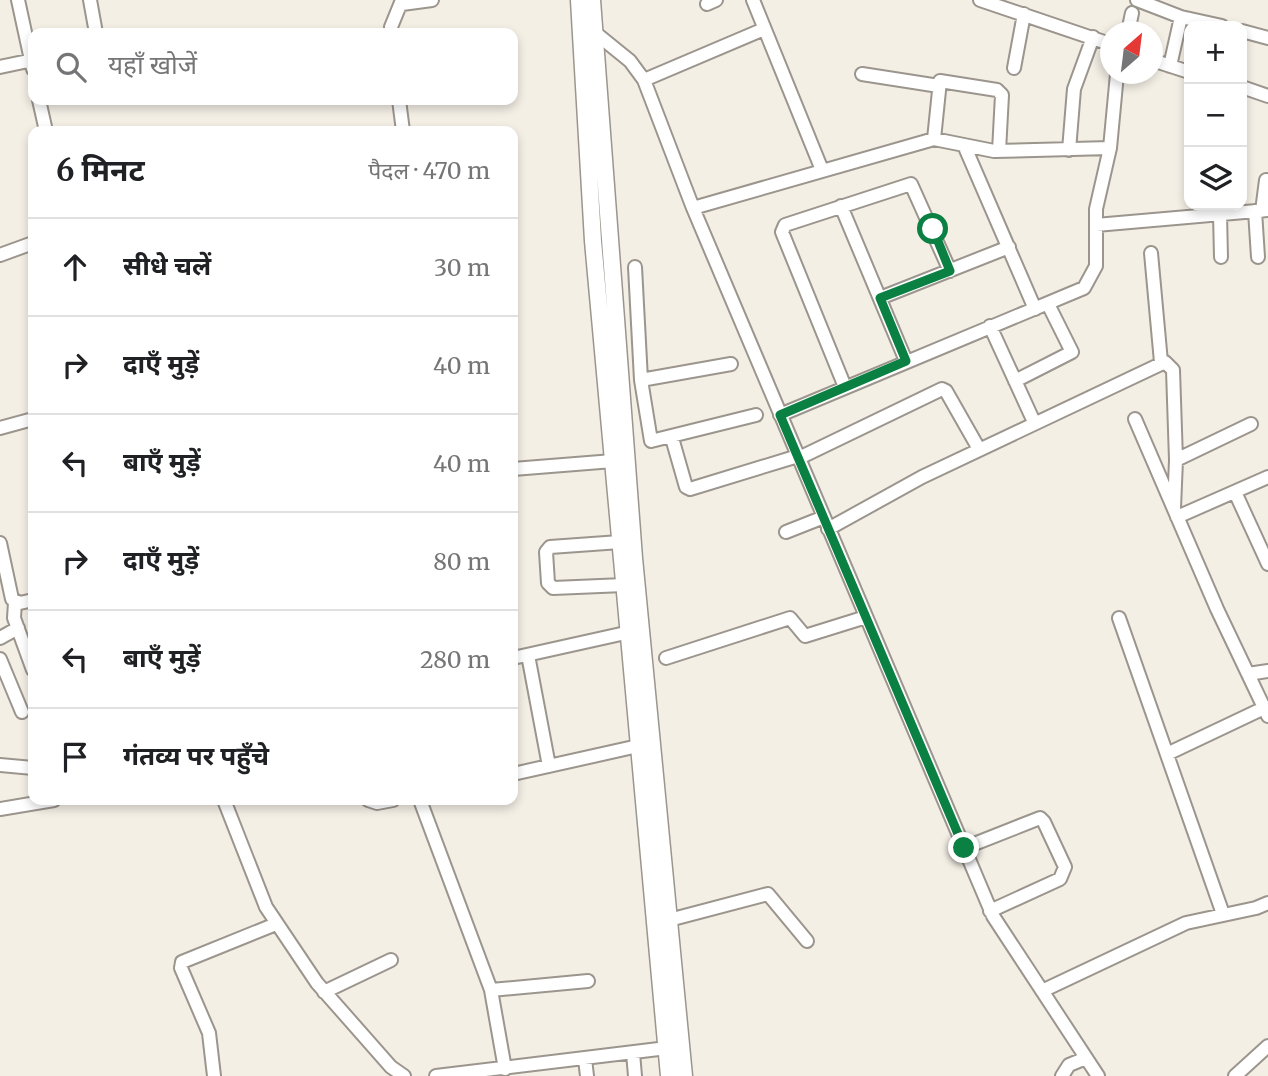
<!DOCTYPE html>
<html lang="hi">
<meta charset="utf-8">
<style>
body{margin:0;font-family:Merriweather,"Noto Sans Devanagari",serif;background:#f6f6f6;color:#202124}
.controls{position:absolute;right:21px;top:21px;display:grid;overflow:hidden;border-radius:14px;box-shadow:0 4px 10px #0003}
.controls button{width:63px;height:63px;display:grid;place-items:center;padding:0;border:0;border-bottom:2px solid #e0e0e0;background:#fff;color:#202124;font:35px sans-serif}
.compass{position:absolute;left:1100px;top:21px;width:63px;height:63px;border-radius:50%;background:#fff;box-shadow:0 4px 10px #0003;rotate:28deg}
.stop{position:absolute;width:21px;height:21px;margin:-16px;border:5px solid #0b8043;border-radius:50%;background:#fff}
.stop.end{background:#0b8043;border-color:#fff;box-shadow:0 2px 7px #0008}
.list{margin:0;padding:0;list-style:none}
h2{display:flex;justify-content:space-between;align-items:center;height:91px;margin:0;padding:0 28px;font-size:30px}
h2 small{font-size:23px;font-weight:400;color:#757577}
.list li{display:grid;grid-template-columns:46px 1fr auto;gap:21px;align-items:center;box-sizing:border-box;height:98px;padding:0 28px;border-top:2px solid #e0e0e0}
.list b{display:block;font-size:26px;white-space:nowrap}
.list em{font-size:23px;font-style:normal;color:#757577}
.icon{flex:none;width:38px;height:38px;fill:none;stroke:currentColor;stroke-width:2;stroke-linecap:round;stroke-linejoin:round}
.map{position:relative;flex:none;width:1268px;height:1076px;overflow:hidden}
.search{position:absolute;background:#fff;box-shadow:0 4px 10px #0003;left:28px;top:28px;width:490px;height:77px;display:flex;align-items:center;gap:18px;box-sizing:border-box;padding:0 24px;border-radius:14px;color:#757577;font-size:26px}
.panel{position:absolute;background:#fff;box-shadow:0 4px 10px #0003;left:28px;top:126px;width:490px;height:679px;border-radius:14px}
.map>svg:first-child{display:block}
.lines{fill:none;stroke-linecap:round;stroke-linejoin:round}
.minor-casing{stroke:#9b958d;stroke-width:16}
.major-casing{stroke:#9b958d;stroke-width:19}
.minor{stroke:#fff;stroke-width:12}
.major{stroke:#fff;stroke-width:16}
.route{stroke:#0b8043;stroke-width:9}
</style>
<div class="map">
<svg width="1268" height="1076" viewBox="0 0 1268 1076">
<rect width="100%" height="100%" fill="#f4efe5"/>
<g class="lines">
<defs>
<path id="minor" d="M18 0 33 69
M90 0 96 33
M753 0 822 170
M980 0 1110 44
M1137 0 1181 17 1222 26
M402 4 432 0
M707 4 716 0
M593 31 630 61 644 80 693 208 993 916 1098 1076
M1242 31 1268 38
M1128 32 1132 13
M391 33V27L402 0
M1152 60 1189 72
M1170 66 1181 17
M0 67 33 60
M1014 68 1024 14
M862 74 939 86
M644 80 764 29
M1242 87 1268 96
M39 100 46 131
M399 100 403 131
M934 139 940 81 997 90 1002 95 999 151
M964 145 1035 309
M1069 150 1074 89 1093 37
M841 206 906 361
M693 208 934 139 994 151 1110 148 1117 74
M1255 211 1258 257
M1262 211 1266 180
M1220 214 1221 257
M1096 225 1268 210
M1151 253 1161 362
M0 255 33 243
M635 267 641 380 651 441 756 415
M880 298 1009 247
M990 326 1034 422
M641 380 731 364
M1015 381 1072 352 1048 304
M845 387 782 232 785 225 911 184 950 271
M780 415 1084 288 1096 266V209L1110 148
M1135 419 1217 609 1268 716
M0 428 33 419
M672 438 686 487 690 489 798 456
M799 458 942 389 946 391 979 449
M1176 460 1251 424
M513 469 613 461
M1235 492 1268 564
M1177 517 1268 477
M828 529 922 477 1165 362 1173 370 1176 460 1174 508
M786 532 824 517
M620 542 550 547 546 552 548 583 553 588 624 585
M0 543 12 599 20 603 33 600
M15 602 14 618 33 670
M1119 618 1223 914
M0 638 18 628
M528 655 549 766
M513 658 630 632
M666 658 790 618 805 636 866 617
M0 659 22 712
M1248 674 1268 671
M1167 754 1264 708
M0 765 33 768
M513 774 638 746
M224 800 266 907 317 983 391 1067 404 1076
M368 800 377 803 393 800
M420 800 491 990 505 1069
M0 809 54 800
M964 848 1040 818 1044 822 1065 867 1060 879 990 911
M669 920 768 894 807 941
M491 990 588 981
M1042 991 1186 923 1256 908 1268 903
M324 992 391 960
M633 1053 635 1076
M585 1059 587 1076
M214 1076 209 1033 181 968 182 962 276 924
M436 1076 667 1048
M1062 1076 1069 1065 1086 1058
M1235 1076 1268 1046"/>
<path id="major" d="M579 0 593 241 669 1076
M592 0 634 558 684 1076"/>
</defs>
<use href="#minor" class="minor-casing"/>
<use href="#major" class="major-casing"/>
<use href="#minor" class="minor"/>
<use href="#major" class="major"/>
</g>
<g class="lines">
<path class="route" d="M933 229 950 271 880 298 906 361 780 415 964 848"/>
</g>
</svg>
<div class="controls">
<button>+</button>
<button>−</button>
<button><svg class="icon" aria-label="layers" viewBox="0 0 24 24"><path d="M12 4l9 5-9 5-9-5zM3 14l9 5 9-5"/></svg></button>
</div>
<svg class="compass" viewBox="-18 -18 36 36"><path d="M0-13l5 13h-10z" fill="#e53935"/><path d="M0 13l5-13h-10z" fill="#757577"/></svg>
<div class="stop" style="left:933px;top:229px"></div>
<div class="stop end" style="left:964px;top:848px"></div>
<div class="search"><svg class="icon" aria-label="search" viewBox="0 0 24 24"><circle cx="10" cy="10" r="6"/><path d="M15 15l6 6"/></svg>यहाँ खोजें</div>
<section class="panel">
<h2>6 मिनट<small>पैदल · 470 m</small></h2>
<ul class="list">
<li><svg class="icon" aria-label="ahead" viewBox="0 0 24 24"><path d="M12 20V5M6 11l6-6 6 6"/></svg><div><b>सीधे चलें</b></div><em>30 m</em></li>
<li><svg class="icon" aria-label="right" viewBox="0 0 24 24"><path d="M7 20v-9h11M14 6l5 5-5 5"/></svg><div><b>दाएँ मुड़ें</b></div><em>40 m</em></li>
<li><svg class="icon" aria-label="left" viewBox="0 0 24 24"><path d="M17 20v-9H6M10 6l-5 5 5 5"/></svg><div><b>बाएँ मुड़ें</b></div><em>40 m</em></li>
<li><svg class="icon" aria-label="right" viewBox="0 0 24 24"><path d="M7 20v-9h11M14 6l5 5-5 5"/></svg><div><b>दाएँ मुड़ें</b></div><em>80 m</em></li>
<li><svg class="icon" aria-label="left" viewBox="0 0 24 24"><path d="M17 20v-9H6M10 6l-5 5 5 5"/></svg><div><b>बाएँ मुड़ें</b></div><em>280 m</em></li>
<li><svg class="icon" aria-label="arrive" viewBox="0 0 24 24"><path d="M6 21V4h12l-3 4 3 4H6"/></svg><div><b>गंतव्य पर पहुँचे</b></div></li>
</ul>
</section>
</div>
